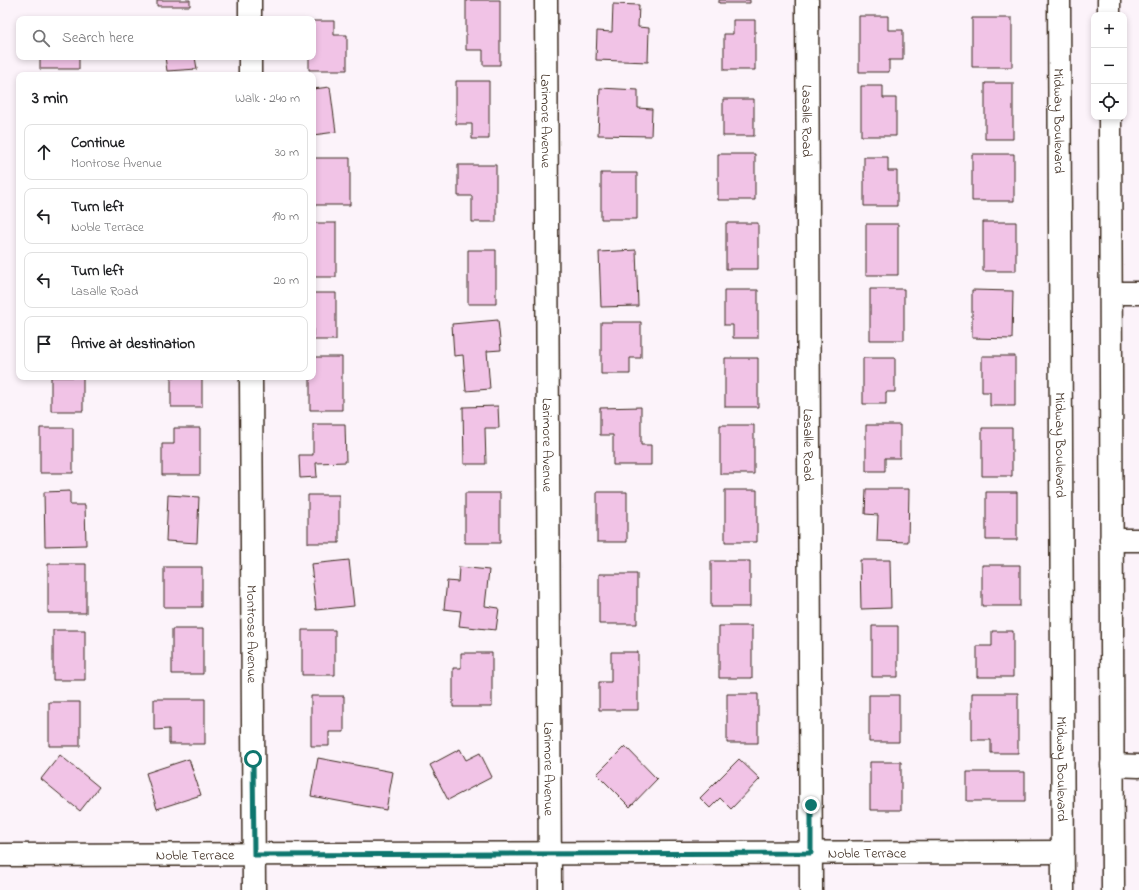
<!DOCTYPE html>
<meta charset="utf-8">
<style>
body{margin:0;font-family:"Indie Flower",sans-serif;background:#f2f2f2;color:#202124}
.controls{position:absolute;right:12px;top:12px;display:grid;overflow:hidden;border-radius:8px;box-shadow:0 2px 6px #0003}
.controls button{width:36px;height:36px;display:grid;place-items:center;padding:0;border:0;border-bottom:1px solid #e0e0e0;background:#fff;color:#202124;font:20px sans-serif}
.stop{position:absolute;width:12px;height:12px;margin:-9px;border:3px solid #0f766e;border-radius:50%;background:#fff}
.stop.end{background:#0f766e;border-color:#fff;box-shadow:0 1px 4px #0008}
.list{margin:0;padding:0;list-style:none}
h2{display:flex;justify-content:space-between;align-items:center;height:52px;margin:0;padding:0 16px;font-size:17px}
h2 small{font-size:13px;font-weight:400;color:#757577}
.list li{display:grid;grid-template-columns:26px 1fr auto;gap:12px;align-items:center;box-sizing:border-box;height:56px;margin:0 8px 8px;padding:0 8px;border:1px solid #e0e0e0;border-radius:8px}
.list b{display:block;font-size:15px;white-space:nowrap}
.list p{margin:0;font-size:13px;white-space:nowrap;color:#757577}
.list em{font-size:13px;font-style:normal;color:#757577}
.icon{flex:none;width:22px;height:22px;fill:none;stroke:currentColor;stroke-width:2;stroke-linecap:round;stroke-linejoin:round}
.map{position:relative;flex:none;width:1139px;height:890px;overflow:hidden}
.search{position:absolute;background:#fff;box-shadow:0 2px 6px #0003;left:16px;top:16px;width:300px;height:44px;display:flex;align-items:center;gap:10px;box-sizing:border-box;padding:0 14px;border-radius:8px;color:#757577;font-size:15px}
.panel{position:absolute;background:#fff;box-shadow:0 2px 6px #0003;left:16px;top:72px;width:300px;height:308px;border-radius:8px}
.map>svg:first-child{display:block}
.building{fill:#f1c3e6;stroke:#3b2a1e}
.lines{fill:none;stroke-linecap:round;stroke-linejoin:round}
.minor-casing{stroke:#3b2a1e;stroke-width:25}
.minor{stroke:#fff;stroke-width:22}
.route{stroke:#0f766e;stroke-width:5}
.labels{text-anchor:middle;stroke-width:3.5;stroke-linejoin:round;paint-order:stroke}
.street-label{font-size:14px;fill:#3b2a1e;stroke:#fff}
</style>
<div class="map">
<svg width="1139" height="890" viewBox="0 0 1139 890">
<rect width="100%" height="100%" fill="#fcf3fa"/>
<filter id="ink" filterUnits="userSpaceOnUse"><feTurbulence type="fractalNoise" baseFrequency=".025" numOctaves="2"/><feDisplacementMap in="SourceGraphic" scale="8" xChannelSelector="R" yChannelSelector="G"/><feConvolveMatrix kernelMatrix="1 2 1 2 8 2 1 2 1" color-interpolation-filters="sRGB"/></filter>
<g filter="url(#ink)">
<path class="building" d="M157 0H190V6H157Z
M466 0H500V65H483V50H466Z
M719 0H750V3H719Z
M613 4 639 5 638 27 649 28 648 62 596 60 597 31 612 32Z
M859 16H888V30H903V60H889V72H859Z
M972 18H1012V67H972Z
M733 20H755V70H724V34H733Z
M313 21H334V35H347V70H309V57H313Z
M40 57H79V69H40Z
M165 57H195L197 69 167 71Z
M456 81H489V139H472V124H456Z
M985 83H1013V139H985Z
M861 86H883V98H896V136H861Z
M330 87 336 132 313 135V89Z
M600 88 638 90V108L652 109 651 136 598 135Z
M723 99H754V136H723Z
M718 154H755V200H718Z
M972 154H1014V201H972Z
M864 157H888V171H897V206H864Z
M313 158H350V205H313Z
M458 165H496V222H472V196H458Z
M601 173H637V219H601Z
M983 222H1016V271H983Z
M313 223H336V277H313Z
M726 223H758V269H726Z
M866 224H898V275H866Z
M468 250H496V304H468Z
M636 250 638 306 601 307 599 252Z
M870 289H904V340H870Z
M724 290H758V338H733V325H724Z
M972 290 1013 291 1012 339 972 338Z
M313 293H336V340H313Z
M498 320 501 350 487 351 490 389 466 391 463 355 454 356 452 324Z
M601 322H641V358H630V374H601Z
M982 356H1015V406H990V392H982Z
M313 357H342V410H310V377H313Z
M725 358H758V407H725Z
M863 358H895V392H886V404H863Z
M51 377H83V411H51Z
M171 377H202V407H171Z
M498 406 499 428H485L486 464H464L463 407Z
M641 407V445H651V465H613V435H600V408Z
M313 424H345L346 462 316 463 317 477 300 478 299 455H313Z
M720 425H754V474H720Z
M866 425H900V458H885V471H866Z
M40 428H73V473H40Z
M174 428H200V475H162V444H174Z
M982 428H1012V476H982Z
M866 489H909L908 542 877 541 878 515 865 514Z
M725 490H757V542H725Z
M70 491V505H85L86 545 45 546 44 492Z
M597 492H627V542H597Z
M986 492H1017V540H986Z
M465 493H500V543H465Z
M168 495 199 497 197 543 166 541Z
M308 495H339V543H308Z
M349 560 354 606 316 610 311 564Z
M860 560H890L891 608 861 609Z
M711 561H750V607H711Z
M48 564H86V613H48Z
M982 565H1020V606H982Z
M164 567H202V607H164Z
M459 567 489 570 485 606 499 608 496 630 459 626 461 611 444 609 447 581 458 582Z
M599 574H637V624H599Z
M719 626H752V678H719Z
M872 626H898V677H872Z
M172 629H203V674H172Z
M53 630H85V680H53Z
M302 630H335V675H302Z
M992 631H1013V677H977V646H992Z
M611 652H638V710H599V682H611Z
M461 653H492V707H453V668H461Z
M972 693H1018V753H991V740H972Z
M727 694H758V743H727Z
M869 695H899V742H869Z
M311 696H344V732H329V746H311Z
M154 699H205V744H169V729L154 730Z
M49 702H80V746H49Z
M625 746 657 779 630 807 597 774Z
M460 749 466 760 480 753 492 777 448 800 430 765Z
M60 755 99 787 80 811 41 779Z
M318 758 393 772 386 810 311 796Z
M189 759 201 795 157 809 146 773Z
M739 759 760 779 731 809 720 798 710 808 700 798Z
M870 762H901V810H870Z
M967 772H1025V801H967Z"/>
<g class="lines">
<defs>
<g id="minor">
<path d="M250 0V19"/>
<path id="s1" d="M546 0 550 890"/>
<path id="s2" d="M807 0 811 890"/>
<path id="s3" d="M1059 0 1063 890"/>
<path d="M1109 0V15"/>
<path d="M250 57V75"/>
<path d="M1110 117 1113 890"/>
<path d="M1111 293H1139"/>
<path id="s4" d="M251 377 254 890"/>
<path d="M1111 540H1139"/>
<path d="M1112 765 1139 766"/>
<path id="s5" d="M0 855 1062 852"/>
</g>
</defs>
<use href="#minor" class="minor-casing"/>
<use href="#minor" class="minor"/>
</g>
</g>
<g class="lines" filter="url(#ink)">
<path class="route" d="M253 759 254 855 811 853V805"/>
</g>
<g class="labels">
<g class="street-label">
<text dy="5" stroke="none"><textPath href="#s1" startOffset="121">Larimore Avenue</textPath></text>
<text dy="5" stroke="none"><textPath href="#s2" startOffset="121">Lasalle Road</textPath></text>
<text dy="5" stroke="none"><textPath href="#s3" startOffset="121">Midway Boulevard</textPath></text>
<text dy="5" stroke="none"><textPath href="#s1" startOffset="445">Larimore Avenue</textPath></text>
<text dy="5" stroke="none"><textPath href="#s2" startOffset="445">Lasalle Road</textPath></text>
<text dy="5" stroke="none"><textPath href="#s3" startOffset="445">Midway Boulevard</textPath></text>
<text dy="5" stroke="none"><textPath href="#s4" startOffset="257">Montrose Avenue</textPath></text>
<text dy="5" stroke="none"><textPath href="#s1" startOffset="769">Larimore Avenue</textPath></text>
<text dy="5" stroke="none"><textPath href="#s3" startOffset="769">Midway Boulevard</textPath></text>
<text dy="5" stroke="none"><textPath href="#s5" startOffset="867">Noble Terrace</textPath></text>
<text dy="5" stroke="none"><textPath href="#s5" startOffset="195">Noble Terrace</textPath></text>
</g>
</g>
</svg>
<div class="controls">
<button>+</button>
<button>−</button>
<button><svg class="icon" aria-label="locate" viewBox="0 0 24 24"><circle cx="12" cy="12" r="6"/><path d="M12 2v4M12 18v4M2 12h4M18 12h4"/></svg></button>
</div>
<div class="stop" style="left:253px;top:759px"></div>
<div class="stop end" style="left:811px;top:805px"></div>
<div class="search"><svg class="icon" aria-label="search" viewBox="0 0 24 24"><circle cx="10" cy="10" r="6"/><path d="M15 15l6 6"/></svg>Search here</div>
<section class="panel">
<h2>3 min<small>Walk · 240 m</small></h2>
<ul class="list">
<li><svg class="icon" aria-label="ahead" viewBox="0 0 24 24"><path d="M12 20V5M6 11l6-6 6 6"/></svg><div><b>Continue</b><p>Montrose Avenue</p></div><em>30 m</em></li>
<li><svg class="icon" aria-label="left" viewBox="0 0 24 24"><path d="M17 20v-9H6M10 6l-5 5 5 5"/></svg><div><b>Turn left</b><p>Noble Terrace</p></div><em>190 m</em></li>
<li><svg class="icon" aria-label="left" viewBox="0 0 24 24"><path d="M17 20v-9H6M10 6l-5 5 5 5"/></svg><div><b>Turn left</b><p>Lasalle Road</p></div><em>20 m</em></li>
<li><svg class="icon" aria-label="arrive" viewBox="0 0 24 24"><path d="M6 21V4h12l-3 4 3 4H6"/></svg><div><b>Arrive at destination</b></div></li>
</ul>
</section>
</div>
